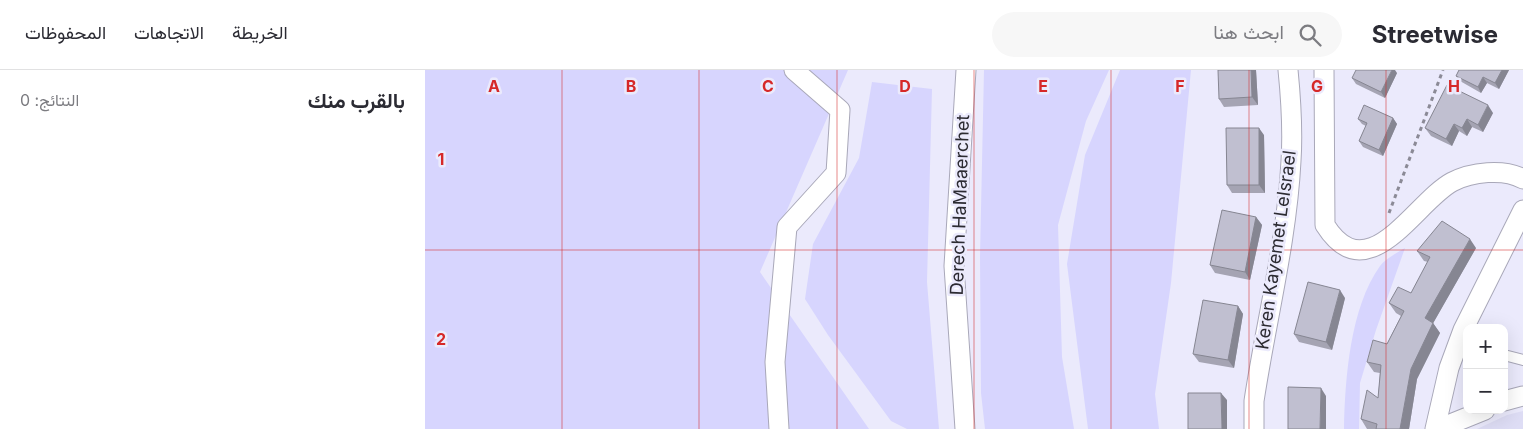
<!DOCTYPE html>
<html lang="ar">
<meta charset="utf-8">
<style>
body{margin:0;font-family:Inter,Vazirmatn,sans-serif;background:#f7f7f7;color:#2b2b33;direction:rtl}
.controls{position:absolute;right:15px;bottom:15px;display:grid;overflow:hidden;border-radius:10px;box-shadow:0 5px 20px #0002}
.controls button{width:45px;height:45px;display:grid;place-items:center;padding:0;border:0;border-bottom:1px solid #e1e1e2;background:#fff;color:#2b2b33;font:25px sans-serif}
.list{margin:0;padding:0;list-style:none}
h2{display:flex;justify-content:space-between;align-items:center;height:65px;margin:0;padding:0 20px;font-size:21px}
h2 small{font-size:16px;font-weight:400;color:#7c7c81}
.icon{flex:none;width:28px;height:28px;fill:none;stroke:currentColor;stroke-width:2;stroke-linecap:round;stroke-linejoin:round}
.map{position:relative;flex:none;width:1098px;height:359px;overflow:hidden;direction:ltr}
header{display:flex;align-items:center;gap:30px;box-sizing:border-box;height:70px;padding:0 25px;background:#fff;border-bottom:1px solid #e1e1e2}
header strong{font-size:24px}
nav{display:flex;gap:28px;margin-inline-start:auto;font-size:18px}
.search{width:350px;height:45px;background:#f7f7f7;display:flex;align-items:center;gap:12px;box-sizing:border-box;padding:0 18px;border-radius:28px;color:#7c7c81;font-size:19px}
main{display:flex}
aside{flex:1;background:#fff}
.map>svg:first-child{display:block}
.built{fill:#deddf5}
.green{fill:#d7d5fe}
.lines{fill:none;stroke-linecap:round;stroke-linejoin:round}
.lane-casing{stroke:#a9a8b9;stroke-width:12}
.street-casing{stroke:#a9a8b9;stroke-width:21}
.path{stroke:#8b8a96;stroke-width:3;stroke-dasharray:4 4;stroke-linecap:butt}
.lane{stroke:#fff;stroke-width:10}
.street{stroke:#fff;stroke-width:19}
.wall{fill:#a5a4b3}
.shaded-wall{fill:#868692}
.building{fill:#c0bfd0;stroke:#868692}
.grid{fill:none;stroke:#d62828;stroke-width:1;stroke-opacity:0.55}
.labels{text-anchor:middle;stroke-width:5;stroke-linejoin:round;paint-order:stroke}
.street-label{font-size:18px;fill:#2c2b32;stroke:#ebeafc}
.grid-label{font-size:16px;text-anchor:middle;font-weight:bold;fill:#d62828;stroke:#ebeafc;stroke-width:5;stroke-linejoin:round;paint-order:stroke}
</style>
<header>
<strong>Streetwise</strong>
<div class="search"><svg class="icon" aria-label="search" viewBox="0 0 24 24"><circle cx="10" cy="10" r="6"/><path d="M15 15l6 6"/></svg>ابحث هنا</div>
<nav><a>الخريطة</a><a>الاتجاهات</a><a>المحفوظات</a></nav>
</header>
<main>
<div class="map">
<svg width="1098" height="359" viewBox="0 0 1098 359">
<rect width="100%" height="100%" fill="#ebeafc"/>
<path class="built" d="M1098 341V359H1052L1082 345Z"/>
<path class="green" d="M0 0H423L335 202 444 359H0Z
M559 0H684L661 51 633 155 637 287 649 359H560L556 323 555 186Z
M695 0H766L746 213 730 324 734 359H663L642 194 660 85Z
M447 12 507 19 502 212 514 359H482L466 351 403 265 380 229 388 174 434 88Z
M980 178 951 260 935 313 934 359H919C920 309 925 238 955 196 960 189 972 183 980 178Z"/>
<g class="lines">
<defs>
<path id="lane" d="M1079 285 1098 290"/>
<path id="street" d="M899 0 900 155C943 223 990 132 1027 112 1046 102 1079 98 1098 109
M1079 331 1098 326
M354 359 350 292 362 157 411 103 415 40 369 0
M540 359 529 196 541 0
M829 359V331C841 252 862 170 866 91 868 60 866 30 863 0
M1010 359 1024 298 1038 260 1098 140
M1013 359 1060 340"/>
</defs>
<use href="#lane" class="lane-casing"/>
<use href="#street" class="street-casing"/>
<path class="path" d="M964 143 1018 0"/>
<use href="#lane" class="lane"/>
<use href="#street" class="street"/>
</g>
<path class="wall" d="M831 0 833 35 799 37 794 29Z
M1034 0H1084L1074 19 1062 13 1056 23 1035 11 1031 6Z
M972 3 960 28 931 14 927 8Z
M1068 43 1058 62 1047 57 1042 66 1034 61 1027 76 1006 66 1000 58Z
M968 48 972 54 958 86 938 77 934 71 941 56 937 54 933 49Z
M839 65 840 123H807L802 115Z
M831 147 837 155 825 210 790 203 785 195Z
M1051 178 1008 253 1015 263 992 309 984 359H942L936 349 953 328 955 303 949 302 942 292 962 274 976 246 971 243 964 233 986 223 1003 192 999 191 992 181Z
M920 228 907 280 874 272 869 264Z
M813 236 818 244 809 298 774 292 768 284Z"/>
<path class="shaded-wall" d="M826 0H831L833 35 827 27Z
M967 0H970L972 3 960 28 956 22Z
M1077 0H1084L1074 19 1070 13Z
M1058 7 1062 13 1056 23 1053 17Z
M1063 35 1068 43 1058 62 1053 55Z
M968 48 972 54 958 86 954 80Z
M1042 49 1047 57 1042 66 1037 58Z
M1029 54 1034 61 1027 76 1021 69Z
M834 58 839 65 840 123 834 115Z
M831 147 837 155 825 210 820 202Z
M1045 169 1051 178 1006 257 1000 248Z
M915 220 920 228 907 280 901 272Z
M813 236 818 244 809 298 803 290Z
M1008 253 1015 263 992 309 984 359H975L986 299Z
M896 318 901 326V359H895Z
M796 323 802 330V359H797Z"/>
<path class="building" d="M793 0H826L827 27 794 29Z
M931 0H967L956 22 927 8Z
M1034 0H1077L1070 13 1058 7 1053 17 1031 6Z
M1022 15 1063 35 1053 55 1042 49 1037 58 1029 54 1021 69 1000 58Z
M939 35 968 48 954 80 934 71 942 53 933 49Z
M801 58H834V115H802Z
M797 140 831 147 820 202 785 195Z
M1017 151 1045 169 1000 248 1008 253 986 299 975 359H951L952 354 936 349 942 320 953 328 956 295 942 292 948 270 962 274 979 241 964 233 973 217 986 223 1005 187 992 181Z
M883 212 915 220 901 272 869 264Z
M778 230 813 236 803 290 768 284Z
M863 317 896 318 895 359H863Z
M763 323H796L797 359H763Z"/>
<path class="grid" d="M137 0V359M274 0V359M412 0V359M549 0V359M686 0V359M824 0V359M961 0V359M0 180H1098"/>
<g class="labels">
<g class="street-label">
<text transform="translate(535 135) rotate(-88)" y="6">Derech HaMaaerchet</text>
<text transform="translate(851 180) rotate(-82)" y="6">Keren Kayemet LeIsrael</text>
</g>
</g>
<g class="grid-label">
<text x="69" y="22">A</text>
<text x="206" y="22">B</text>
<text x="343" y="22">C</text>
<text x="480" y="22">D</text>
<text x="618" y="22">E</text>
<text x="755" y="22">F</text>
<text x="892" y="22">G</text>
<text x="1029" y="22">H</text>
<text x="16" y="95">1</text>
<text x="16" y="275">2</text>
</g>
</svg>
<div class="controls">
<button>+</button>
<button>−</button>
</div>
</div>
<aside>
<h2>بالقرب منك<small>النتائج: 0</small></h2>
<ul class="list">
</ul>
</aside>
</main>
